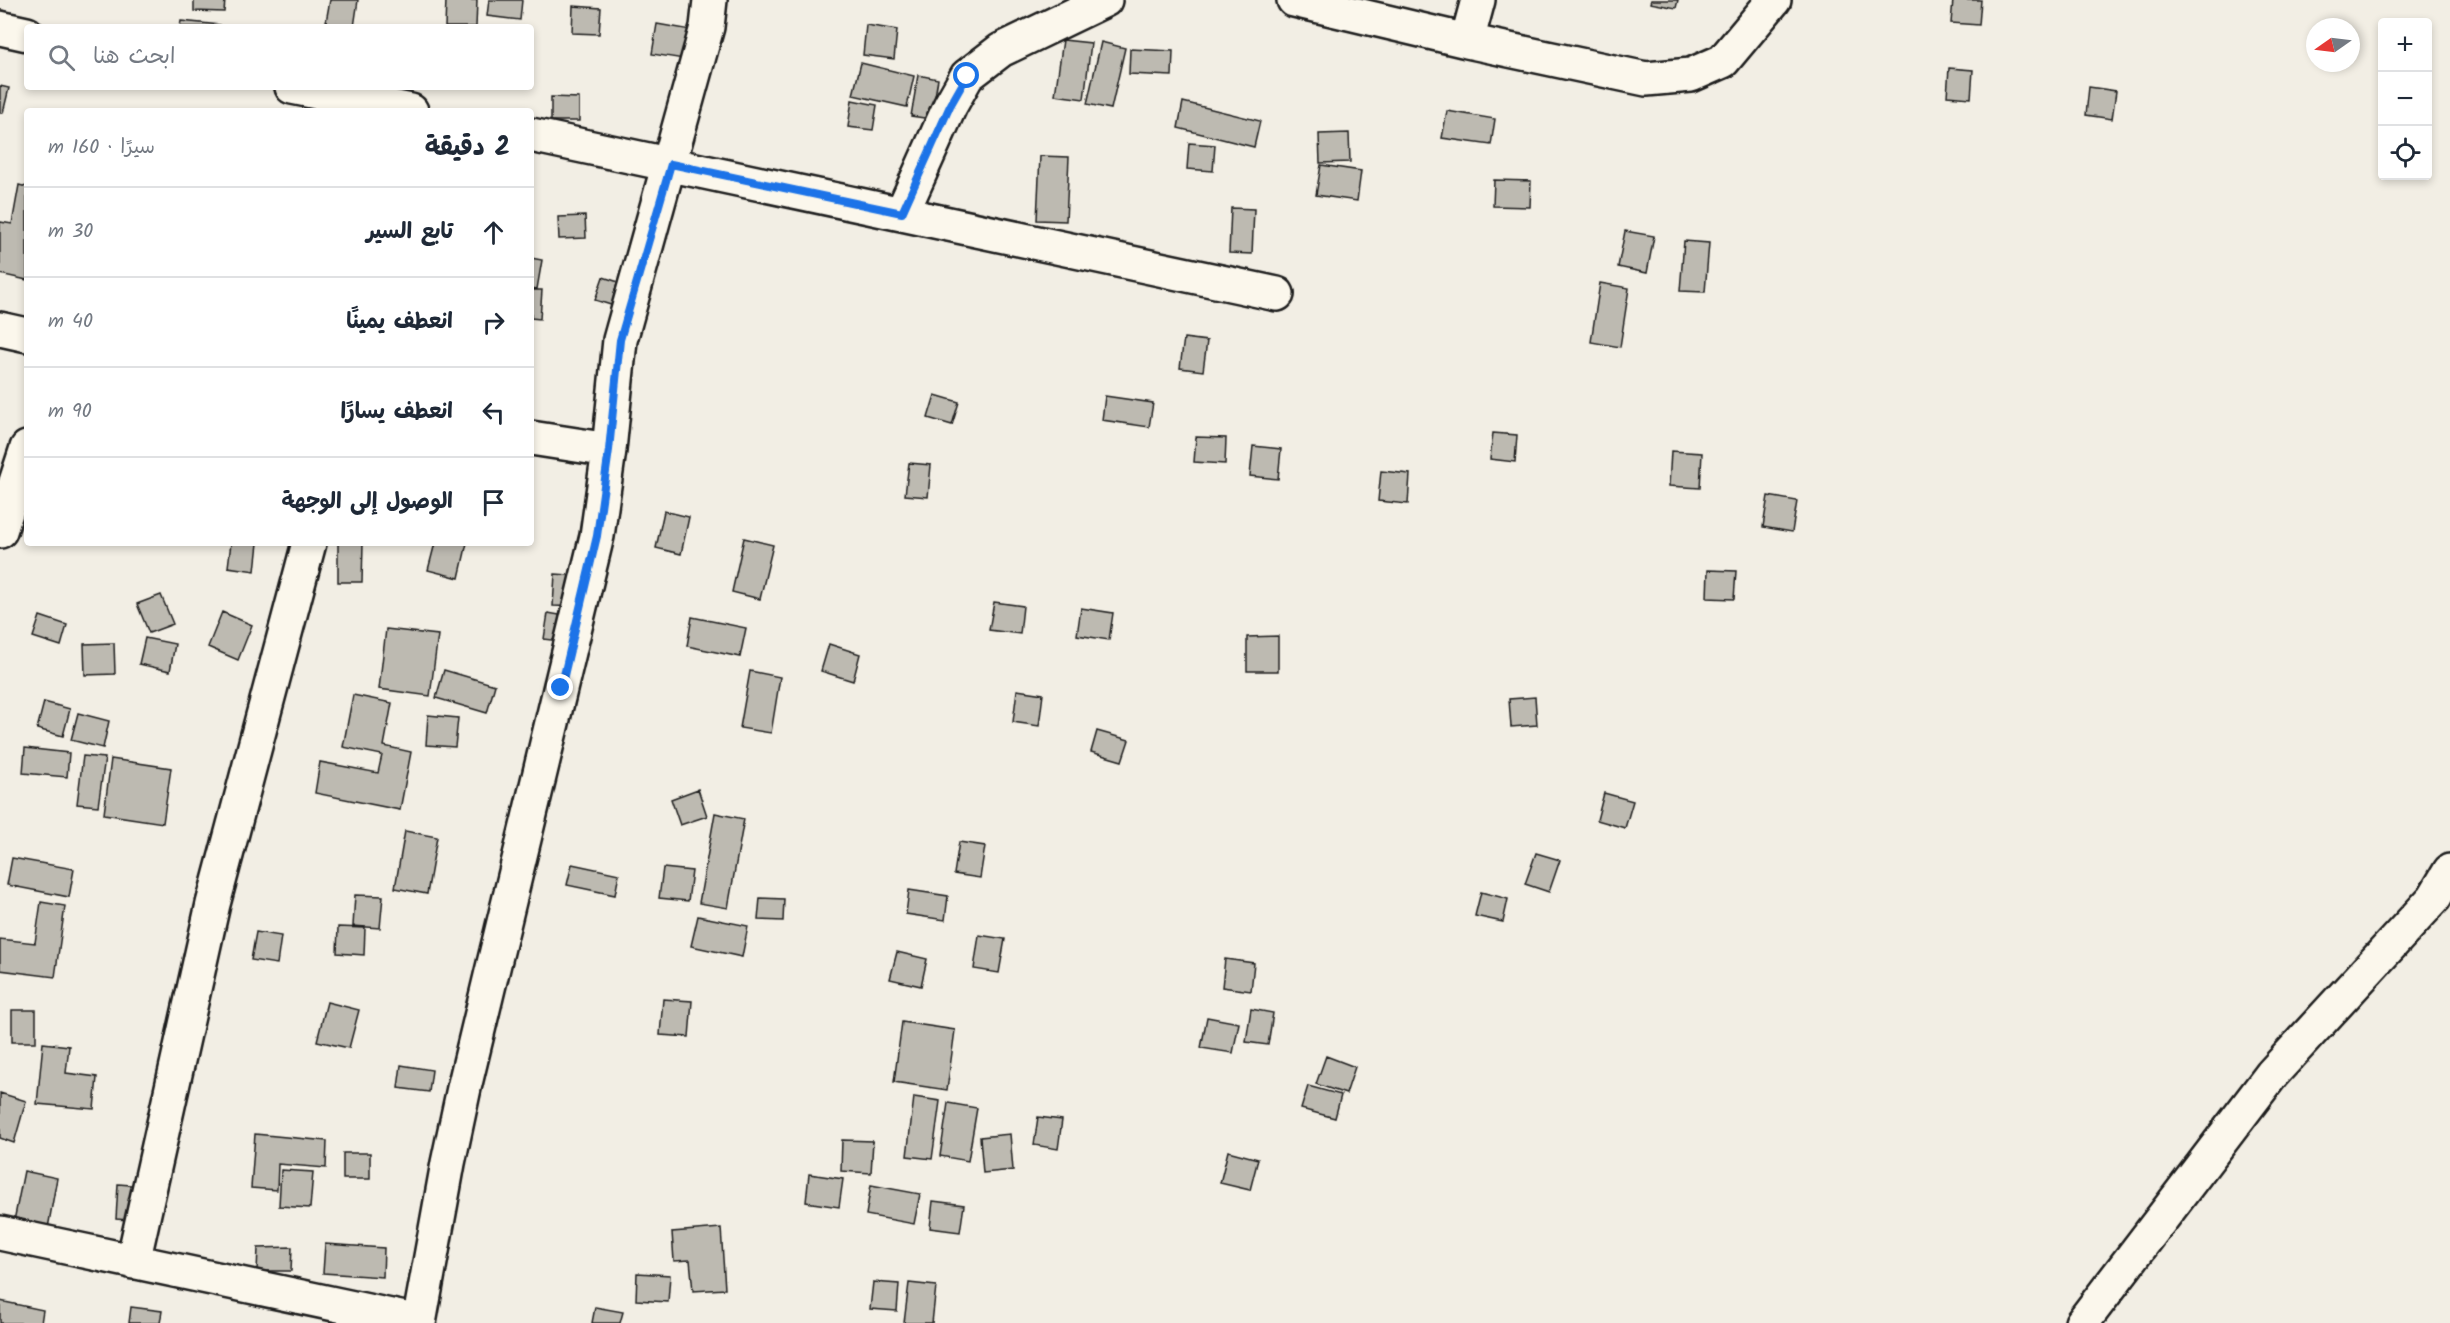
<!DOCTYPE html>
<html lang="ar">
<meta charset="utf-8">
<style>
body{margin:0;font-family:Kalam,"Playpen Sans Arabic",sans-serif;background:#f2f2f3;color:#1f2937;direction:rtl}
.controls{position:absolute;right:18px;top:18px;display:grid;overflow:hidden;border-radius:6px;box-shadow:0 3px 9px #0003}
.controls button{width:54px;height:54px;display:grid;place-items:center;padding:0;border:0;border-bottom:2px solid #e0e1e3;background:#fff;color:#1f2937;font:30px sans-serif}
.compass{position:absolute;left:2306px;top:18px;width:54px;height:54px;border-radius:50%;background:#fff;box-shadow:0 3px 9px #0003;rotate:256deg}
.stop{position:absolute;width:18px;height:18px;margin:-14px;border:4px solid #1a73e8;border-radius:50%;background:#fff}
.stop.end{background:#1a73e8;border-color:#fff;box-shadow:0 2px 6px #0008}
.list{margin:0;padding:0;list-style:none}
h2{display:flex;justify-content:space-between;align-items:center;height:78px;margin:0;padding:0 24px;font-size:26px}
h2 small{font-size:20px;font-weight:400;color:#747a83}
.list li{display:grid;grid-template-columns:39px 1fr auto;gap:18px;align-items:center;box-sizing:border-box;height:90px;padding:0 24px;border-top:2px solid #e0e1e3}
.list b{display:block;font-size:22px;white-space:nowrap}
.list em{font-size:20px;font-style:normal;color:#747a83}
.icon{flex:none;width:33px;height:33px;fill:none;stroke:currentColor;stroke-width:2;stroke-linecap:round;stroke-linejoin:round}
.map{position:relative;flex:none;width:2450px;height:1323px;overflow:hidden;direction:ltr}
.search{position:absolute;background:#fff;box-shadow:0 3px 9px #0003;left:24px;top:24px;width:510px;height:66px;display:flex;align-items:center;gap:15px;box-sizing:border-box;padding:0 21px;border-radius:6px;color:#747a83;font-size:22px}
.panel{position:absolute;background:#fff;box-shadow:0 3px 9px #0003;left:24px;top:108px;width:510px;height:438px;border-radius:6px;direction:rtl}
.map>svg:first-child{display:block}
.building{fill:#bdbab1;stroke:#1c1c1c;stroke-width:1.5}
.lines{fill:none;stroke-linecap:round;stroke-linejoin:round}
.minor-casing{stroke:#1c1c1c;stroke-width:38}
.minor{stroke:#fbf7ec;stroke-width:33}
.route{stroke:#1a73e8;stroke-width:8}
</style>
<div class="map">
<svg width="2450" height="1323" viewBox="0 0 2450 1323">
<rect width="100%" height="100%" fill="#f2eee4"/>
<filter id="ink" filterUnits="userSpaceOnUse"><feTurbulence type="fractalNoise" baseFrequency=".0167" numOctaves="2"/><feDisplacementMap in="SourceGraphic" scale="12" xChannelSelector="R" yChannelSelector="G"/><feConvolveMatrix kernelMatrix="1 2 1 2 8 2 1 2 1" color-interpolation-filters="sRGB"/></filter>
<g filter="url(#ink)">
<path class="building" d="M194 0H225L224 12 194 11Z
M330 0H358L354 27H325Z
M446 0H477L476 27H445Z
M489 0H522L520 20 487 16Z
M1651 0H1678L1676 8 1650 3Z
M1953 0H1981L1979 25 1951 23Z
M573 6 601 8 599 34 572 33Z
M181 21 220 25V27H180Z
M657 24 714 34 709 63 652 54Z
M866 25 897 30 894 59 863 55Z
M1063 40 1091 43 1084 99 1055 95Z
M1101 42 1125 48 1111 109 1087 104Z
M1130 49 1173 51 1172 76 1129 74Z
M861 63 914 76 907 107 853 95Z
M1949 68 1973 70 1971 98 1947 96Z
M918 75 938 79 931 119 911 116Z
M0 86 9 88 3 113H0Z
M2089 87 2116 91 2112 119 2086 115Z
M551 97 579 98V121H551Z
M852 100 877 105 873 130 848 127Z
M1183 102 1260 121 1254 147 1178 128Z
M1447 111 1495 119 1491 145 1442 138Z
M1349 133 1350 162 1320 163 1319 134Z
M1189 143 1215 145 1213 171 1187 169Z
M1040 156 1069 157 1066 221 1037 220Z
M1321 165 1361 171 1357 201 1316 195Z
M1494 180 1531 181 1530 207 1493 206Z
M19 185 27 187V280L0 274V222L12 224Z
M1231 208 1254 209 1252 254 1229 253Z
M585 216 586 238 559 239 558 217Z
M1625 231 1654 236 1647 273 1618 267Z
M1684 241 1709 243 1705 292 1680 291Z
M531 258 542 260 537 289 531 288Z
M603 277 637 288 630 311 595 300Z
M1600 283 1629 288 1620 347 1591 342Z
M531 290H542L540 319 531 318Z
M1184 338 1207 341 1203 371 1180 368Z
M935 395 959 402 952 425 928 418Z
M1105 396 1153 403 1149 427 1102 420Z
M1493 433 1517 435 1515 462 1490 459Z
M1196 437 1226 438 1225 464 1194 462Z
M1253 446 1281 449 1278 479 1250 476Z
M1671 451 1702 453 1700 488 1669 486Z
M909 463 931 465 928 497 905 495Z
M1381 471 1410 474 1408 504 1378 501Z
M1768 496 1797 501 1792 532 1763 527Z
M664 511 689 517 681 554 656 548Z
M744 538 773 545 760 599 732 592Z
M231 543H258L255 571 228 567Z
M338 543H363L362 582H338Z
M435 543H467L459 578 428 570Z
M1708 570 1736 571 1734 599 1707 598Z
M555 574 583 576 581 607 553 606Z
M161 595 173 624 149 633 137 604Z
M994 602 1023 606 1020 634 989 630Z
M1081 608 1113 613 1109 640 1077 635Z
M222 612 252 625 238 660 208 647Z
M548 613 571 617 568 642 544 639Z
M40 616 67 625 61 646 33 637Z
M692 617 746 628 740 657 687 646Z
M386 629 438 635 430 696 379 689Z
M1278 636V671H1247V637Z
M145 638 175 644 170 671 139 664Z
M114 643 115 674 85 675 84 644Z
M829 644 860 654 853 681 821 671Z
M444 670 495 685 487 713 436 698Z
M750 671 780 677 771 733 740 728Z
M1017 690 1043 694 1039 726 1013 722Z
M353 695 392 703 384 746 411 752 400 810 315 793 320 762 378 773 382 755 343 747Z
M1535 697 1537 725 1511 727 1509 699Z
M44 702 70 709 63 736 37 729Z
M78 713 109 721 103 748 71 740Z
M428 715 458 718 455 747 426 745Z
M1097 731 1129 740 1122 761 1091 752Z
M25 748 69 753 67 777 23 773Z
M83 756 105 758 98 806 77 804Z
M111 759 171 768 163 823 104 814Z
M698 789 707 816 680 825 671 799Z
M1604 793 1633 801 1625 828 1597 820Z
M715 813 744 819 728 908 699 903Z
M405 831 437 837 427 894 395 888Z
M959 842 985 846 980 878 954 874Z
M1536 853 1560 860 1549 892 1525 884Z
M12 858 74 869 69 897 7 885Z
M572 864 619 874 615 895 567 885Z
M663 868 692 871 688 901 659 898Z
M909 890 948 896 945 920 906 914Z
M1481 892 1508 899 1503 922 1475 916Z
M355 895 383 896 380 928 353 926Z
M760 898 784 899 783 921 758 920Z
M41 902 65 906 55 977 0 970V939L35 943Z
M698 916 748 926 742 957 691 946Z
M338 927 365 928 364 955 337 953Z
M256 932 281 936 277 964 251 960Z
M979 935 1005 939 999 973 974 969Z
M897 952 927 959 921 986 890 979Z
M1225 959 1254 963 1251 991 1222 987Z
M663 999 692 1001 689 1037 660 1035Z
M327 1002 359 1010 349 1048 317 1041Z
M1251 1009 1273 1013 1268 1045 1246 1042Z
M12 1010H36V1042H12Z
M1207 1017 1239 1023 1233 1053 1201 1048Z
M902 1022 955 1030 947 1090 894 1082Z
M43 1043 69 1046 66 1073 97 1077 94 1109 37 1104Z
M1326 1056 1355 1067 1346 1094 1316 1084Z
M401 1065 432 1070 429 1092 398 1088Z
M1308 1086 1341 1095 1335 1118 1301 1109Z
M0 1093 26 1101 14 1143 0 1138Z
M914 1097 940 1101 932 1159 907 1156Z
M948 1103 977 1108 968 1161 940 1156Z
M1038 1117 1062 1120 1058 1149 1034 1145Z
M255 1134 327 1141 326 1168 278 1164 277 1190 251 1188Z
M1010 1134 1013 1170 983 1173 980 1137Z
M842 1140 873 1141 871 1173 841 1171Z
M1228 1151 1258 1159 1250 1190 1220 1183Z
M343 1153H370V1179H343Z
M281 1170 313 1172 310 1208 279 1206Z
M24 1171 57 1178 48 1228 14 1221Z
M809 1174 843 1179 839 1207 806 1202Z
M118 1184 144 1186 141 1221 116 1219Z
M871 1185 920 1194 914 1224 866 1215Z
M933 1201 964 1205 960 1232 930 1228Z
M721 1228 725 1289 693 1291 690 1260 674 1261 672 1232Z
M325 1244 384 1248 383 1277 323 1273Z
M292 1247 291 1271H257L258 1248Z
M637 1273 670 1275 668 1302 636 1300Z
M873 1282 899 1284 897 1311 870 1309Z
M909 1283 936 1286 932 1323H904Z
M0 1301 43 1310 41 1323H0Z
M131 1307 162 1311 160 1323H129Z
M595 1307 623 1312 620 1323H592Z"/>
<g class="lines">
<defs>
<path id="minor" d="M1294 0 1467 41 1646 79 1691 75 1723 61 1774 0
M0 28 27 34
M1467 41 1478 0
M292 87 411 111
M531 135 1277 294
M902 213 950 106 967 76 1001 50 1105 0
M0 329 27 335
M531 438 609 450
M0 531 27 448
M0 1233 419 1322
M133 1262 213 904 309 543
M419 1323 448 1163 464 1088 597 536 609 450 620 340 707 27 710 0
M2082 1323 2272 1074 2434 898 2450 871"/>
</defs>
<use href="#minor" class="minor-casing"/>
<use href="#minor" class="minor"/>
</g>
</g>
<g class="lines" filter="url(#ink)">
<path class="route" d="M561 688 597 536 609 450 620 340 671 164 902 213 950 106 967 76"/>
</g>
</svg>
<div class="controls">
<button>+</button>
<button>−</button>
<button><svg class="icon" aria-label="locate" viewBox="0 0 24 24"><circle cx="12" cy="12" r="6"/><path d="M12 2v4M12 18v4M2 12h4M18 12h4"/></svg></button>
</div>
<svg class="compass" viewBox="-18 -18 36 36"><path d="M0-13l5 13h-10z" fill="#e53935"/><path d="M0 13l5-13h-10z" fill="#747a83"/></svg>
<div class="stop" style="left:967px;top:76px"></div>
<div class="stop end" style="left:561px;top:688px"></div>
<div class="search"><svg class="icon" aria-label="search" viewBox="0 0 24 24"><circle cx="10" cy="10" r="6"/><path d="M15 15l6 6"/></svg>ابحث هنا</div>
<section class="panel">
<h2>2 دقيقة<small>سيرًا · 160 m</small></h2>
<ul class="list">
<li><svg class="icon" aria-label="ahead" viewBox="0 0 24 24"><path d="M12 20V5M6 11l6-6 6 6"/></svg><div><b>تابع السير</b></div><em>30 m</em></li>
<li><svg class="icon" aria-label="right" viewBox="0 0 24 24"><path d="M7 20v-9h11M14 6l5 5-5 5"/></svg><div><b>انعطف يمينًا</b></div><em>40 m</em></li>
<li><svg class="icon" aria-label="left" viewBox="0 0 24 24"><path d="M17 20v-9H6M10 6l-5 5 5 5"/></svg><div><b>انعطف يسارًا</b></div><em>90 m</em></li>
<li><svg class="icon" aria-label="arrive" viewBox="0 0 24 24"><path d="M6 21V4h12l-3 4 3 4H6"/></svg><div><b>الوصول إلى الوجهة</b></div></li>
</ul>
</section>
</div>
